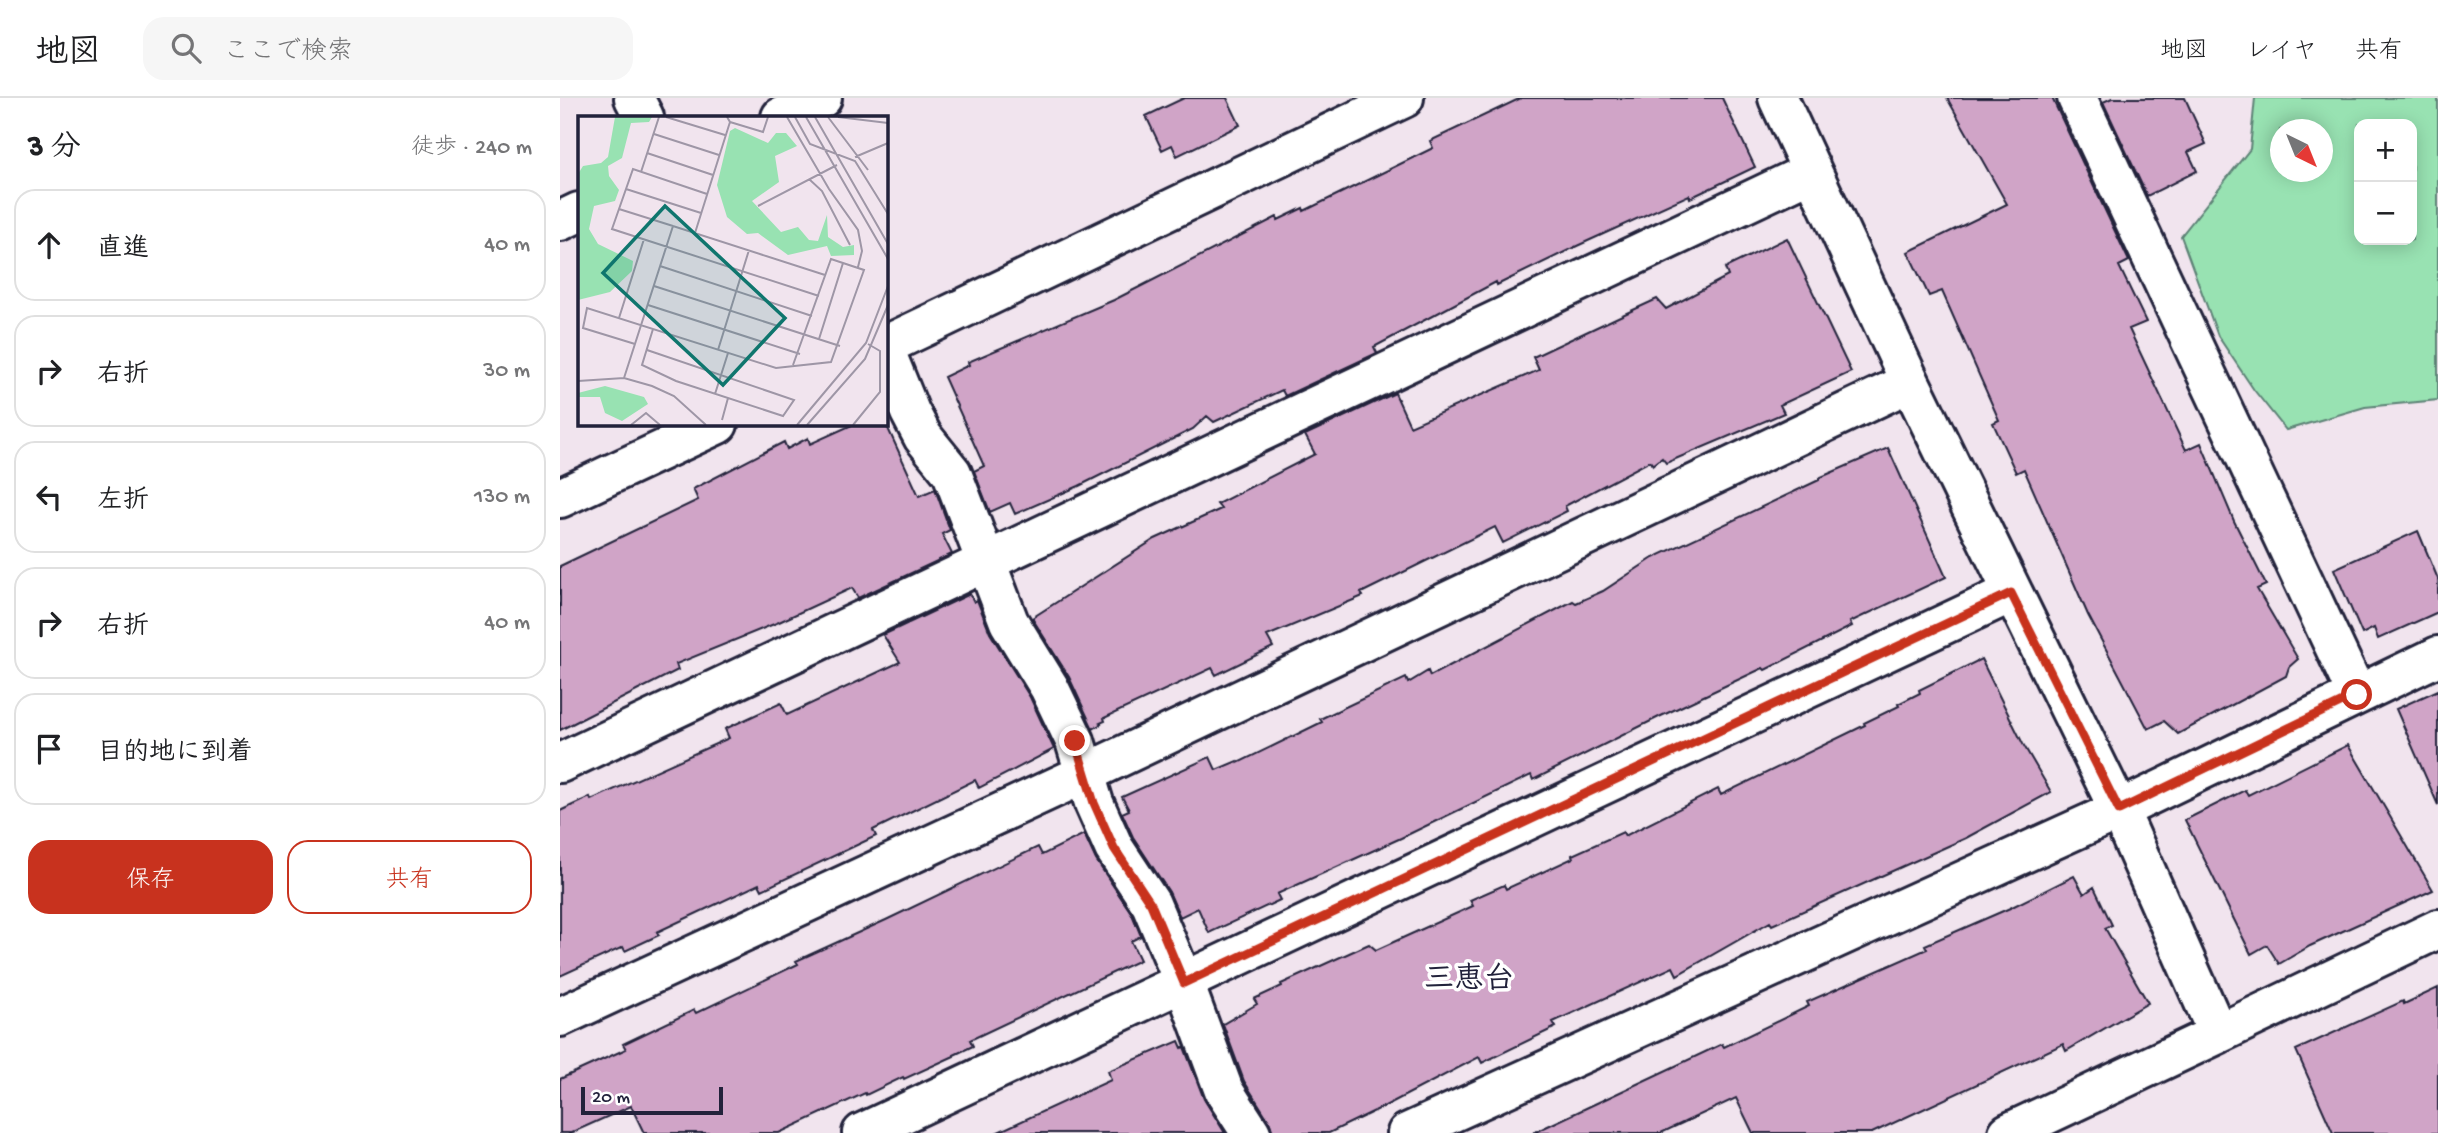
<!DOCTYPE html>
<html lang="ja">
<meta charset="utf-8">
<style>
body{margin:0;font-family:"Gochi Hand","Klee One",sans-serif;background:#f6f6f6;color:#202124}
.controls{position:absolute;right:21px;top:21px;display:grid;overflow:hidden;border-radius:14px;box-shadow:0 4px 18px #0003}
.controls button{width:63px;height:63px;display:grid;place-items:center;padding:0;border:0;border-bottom:2px solid #e0e0e0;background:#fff;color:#202124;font:35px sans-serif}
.compass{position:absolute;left:1710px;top:21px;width:63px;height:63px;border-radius:50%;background:#fff;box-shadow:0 4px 18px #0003;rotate:137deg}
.scale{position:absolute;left:21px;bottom:18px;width:142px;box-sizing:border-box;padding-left:7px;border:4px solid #22223b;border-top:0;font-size:19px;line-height:24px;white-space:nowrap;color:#22223b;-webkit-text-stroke:5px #fff;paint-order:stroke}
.stop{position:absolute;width:21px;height:21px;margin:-16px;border:5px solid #c8321e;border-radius:50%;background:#fff}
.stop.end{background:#c8321e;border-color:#fff;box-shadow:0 2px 7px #0008}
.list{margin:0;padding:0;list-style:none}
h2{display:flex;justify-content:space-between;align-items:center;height:91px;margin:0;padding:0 28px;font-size:30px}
h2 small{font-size:23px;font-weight:400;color:#757577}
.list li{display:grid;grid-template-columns:46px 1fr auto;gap:21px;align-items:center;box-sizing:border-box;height:112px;margin:0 14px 14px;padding:0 14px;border:2px solid #e0e0e0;border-radius:21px}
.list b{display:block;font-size:26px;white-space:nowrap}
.list em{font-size:23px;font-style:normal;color:#757577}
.actions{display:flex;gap:14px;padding:21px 28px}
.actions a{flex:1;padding:16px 0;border:2px solid #c8321e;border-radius:21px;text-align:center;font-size:24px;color:#c8321e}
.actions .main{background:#c8321e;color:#fff}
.icon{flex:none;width:38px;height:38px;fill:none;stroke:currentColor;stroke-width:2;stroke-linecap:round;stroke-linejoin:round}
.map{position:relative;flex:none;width:1878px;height:1035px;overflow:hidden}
header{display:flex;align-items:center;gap:42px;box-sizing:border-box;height:98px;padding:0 35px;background:#fff;border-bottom:2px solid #e0e0e0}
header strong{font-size:33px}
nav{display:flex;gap:38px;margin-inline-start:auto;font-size:24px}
.search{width:490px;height:63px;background:#f6f6f6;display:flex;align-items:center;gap:18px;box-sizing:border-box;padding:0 24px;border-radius:21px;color:#757577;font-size:26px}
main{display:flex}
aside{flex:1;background:#fff}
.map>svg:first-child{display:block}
.green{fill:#98e2b2;stroke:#5d8276;stroke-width:2;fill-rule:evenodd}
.building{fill:#d0a4c7;stroke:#22223b;stroke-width:2}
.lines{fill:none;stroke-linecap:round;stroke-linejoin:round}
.street-casing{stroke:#22223b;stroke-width:44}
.street{stroke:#fff;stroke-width:38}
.route{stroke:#c8321e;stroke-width:9}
.labels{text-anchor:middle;stroke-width:7;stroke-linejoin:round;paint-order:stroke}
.quarter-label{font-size:30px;font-weight:bold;fill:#22223b;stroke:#fff}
.inset-road{fill:none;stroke:#9e96a6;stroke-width:2}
.view{fill:#0f766e;fill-opacity:0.15;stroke:#0f766e;stroke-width:3.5}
.inset-edge{fill:none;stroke:#22223b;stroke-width:3.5}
</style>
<header>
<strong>地図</strong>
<div class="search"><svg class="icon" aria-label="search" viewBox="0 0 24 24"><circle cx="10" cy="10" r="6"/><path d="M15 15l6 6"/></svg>ここで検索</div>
<nav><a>地図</a><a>レイヤ</a><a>共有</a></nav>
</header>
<main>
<aside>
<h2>3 分<small>徒歩 · 240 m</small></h2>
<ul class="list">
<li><svg class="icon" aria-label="ahead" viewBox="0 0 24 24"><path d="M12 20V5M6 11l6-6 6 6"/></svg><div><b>直進</b></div><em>40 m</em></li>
<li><svg class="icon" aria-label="right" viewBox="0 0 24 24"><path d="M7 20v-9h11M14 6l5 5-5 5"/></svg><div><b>右折</b></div><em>30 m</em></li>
<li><svg class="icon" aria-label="left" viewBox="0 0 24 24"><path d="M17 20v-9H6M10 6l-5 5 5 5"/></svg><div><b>左折</b></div><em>130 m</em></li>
<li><svg class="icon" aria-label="right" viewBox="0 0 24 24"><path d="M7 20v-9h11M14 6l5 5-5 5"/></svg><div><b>右折</b></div><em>40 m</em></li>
<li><svg class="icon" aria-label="arrive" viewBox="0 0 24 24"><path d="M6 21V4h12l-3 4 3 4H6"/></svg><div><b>目的地に到着</b></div></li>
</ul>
<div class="actions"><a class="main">保存</a><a>共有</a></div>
</aside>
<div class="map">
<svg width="1878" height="1035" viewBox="0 0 1878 1035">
<rect width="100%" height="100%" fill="#f1e4ee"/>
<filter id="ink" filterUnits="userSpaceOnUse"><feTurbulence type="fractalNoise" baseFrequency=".0143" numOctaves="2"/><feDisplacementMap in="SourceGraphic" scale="14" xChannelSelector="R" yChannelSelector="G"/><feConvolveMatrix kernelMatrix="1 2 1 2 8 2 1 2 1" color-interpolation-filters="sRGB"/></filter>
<g filter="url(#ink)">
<path class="green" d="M1695 0H1878V302L1805 309 1726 332 1694 292 1658 238 1621 138 1690 51ZM1799 26H1852V142H1799ZM1720 32H1762V74H1720Z"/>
<path class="building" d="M624 0H667L680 27 617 58 612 47 602 52 586 18Z
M961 0H1162L1195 69 1130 100 1129 97 1017 148 937 187 936 184 814 249 817 255 725 298 722 292 654 324 647 318 633 331 519 388 455 416 450 405 430 414 414 373 424 368 384 279 409 267 408 264 554 202 717 119 718 122 743 110 744 113 873 50 870 43Z
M1387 0H1492L1569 163 1559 168 1586 224 1569 231 1626 352 1641 345 1674 423 1706 487 1697 491 1738 561 1729 569 1726 578 1618 636 1604 623 1588 631 1528 517 1464 371 1456 375 1433 325 1439 322 1382 193 1369 198 1348 154 1447 106Z
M1552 0H1625L1646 46 1628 54 1637 73 1587 98 1543 4Z
M1227 140 1291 274 1220 307 1224 315 1106 365 1102 360 1093 367 1090 363 1005 408 1007 413 943 445 935 429 801 495 803 498 707 538 713 549 656 577 652 570 544 620 545 623 540 625 541 626 533 631 509 579 472 520 595 441 661 411 657 406 755 356 745 337 835 295 850 328 979 272 973 259 1058 219 1097 201 1106 211 1168 178 1165 170Z
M294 326H326L359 398 375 391 390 432 382 436 392 456 298 500 292 490 219 524 116 566 118 572 0 632V468L138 402 133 391 224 344 227 351 248 340 250 346Z
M1328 350 1386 479 1290 524 1292 528 1205 572 1203 570 1099 619 973 682 971 677 841 740 717 796 720 802 649 835 638 810 620 819 609 794 573 739 562 715 569 712 562 699 650 659 656 672 677 663 678 665 762 624 760 621 846 580 848 585 868 573 870 578 1013 503 1016 505 1043 493 1093 460 1259 382V380Z
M1858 433 1878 481V514L1818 541 1814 530 1802 536 1774 471Z
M410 496 414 504 417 502 430 535 470 599 494 651 419 690 415 682 313 732 316 738 202 792 199 786 97 834 99 837 65 853 63 849 0 878V713L30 699 31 702 169 640 165 631 221 605 227 617 340 564 323 537Z
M1421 561 1463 646 1491 694 1406 740 1212 827 1210 824 1117 877 1113 869 993 924 996 929 922 965 919 959 825 1008 769 1035H713L709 1023 684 983 663 926 697 906 694 901 722 888 721 886 809 846 816 852 913 808 910 802 944 787 946 791 1013 760 1012 757 1063 734 1065 738 1158 691 1161 697 1305 627 1304 625 1339 608 1338 606 1360 595 1359 592Z
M1878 592V707L1836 611Z
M1788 647 1873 792 1750 848 1719 866 1707 847 1691 856 1625 722 1685 692 1688 697Z
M524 736 536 762 572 816 581 838 571 843 580 862 410 942 413 948 394 957V958L344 981 343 979 306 997 305 995 219 1035H84L71 1008 11 1035H0V981L66 951 63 946 134 912 136 915 238 866 236 863 326 822 478 749 482 757Z
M1514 778 1524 796 1534 789 1552 827 1545 830 1588 905 1506 953 1503 946 1312 1035H1193L1176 1000 1101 1035H973L1162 946 1164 949 1249 908 1247 904 1367 851 1365 847 1450 810Z
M1878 890V1035H1773L1736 952 1843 903 1844 906Z
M619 943 622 950 624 949 644 1001 665 1035H436L551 982 548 973Z"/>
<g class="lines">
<defs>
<path id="street" d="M74 0 84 19
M1218 0 1350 284 1559 712 1658 936 1448 1035
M1517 0 1797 597
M221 19 262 0
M0 123 19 114
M326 247 844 0
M326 255 350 314 363 339 392 375 449 524 489 589 515 643 534 705 554 750 591 806 624 885 664 993 691 1035
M0 400 158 326
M0 665 1251 74
M0 919 524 676 1350 284
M1658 936 1878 831
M302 1035 1451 495
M847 1035 1559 712 1878 558"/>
</defs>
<use href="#street" class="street-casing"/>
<use href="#street" class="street"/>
</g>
</g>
<g class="lines" filter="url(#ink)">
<path class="route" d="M515 643 534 705 554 750 591 806 624 885 1451 495 1559 712 1797 597"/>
</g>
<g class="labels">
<g class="quarter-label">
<text x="909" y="889">三恵台</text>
</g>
</g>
<g transform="translate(18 18)">
<rect width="310" height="310" fill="#f1e4ee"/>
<path d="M37 1H74L71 6 53 7 44 42 30 50 31 60 41 74 37 85 16 90 11 113 20 128 55 145 54 155 32 176 0 184V58L5 50 23 47 30 41ZM157 12 190 27 198 17H208L219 30 197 40 201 66 174 85 203 116 220 111 231 124 240 125 249 99 250 121 265 131 276 129V139L253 140 249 130 210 139 180 117 169 118 149 101 139 69 152 15ZM27 270 66 281 70 288 44 305 27 297 22 281H0V277Z" fill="#98e2b2"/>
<path class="inset-road" d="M88 1 147 19M209 1 251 73 280 114 284 135 280 151M217 1 232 28 277 45 310 98M228 1 310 143M237 1 310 128M250 1 290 54M260 1 310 7M152 6 185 16 190 1M76 18 141 39M69 37 135 59M277 41 310 27M63 56 81 1M231 63 244 75 272 129M48 73 123 97M129 78 55 53 34 113 241 180M180 90 259 49M41 93 95 110M117 117 152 6 149 1M82 150 234 200M76 170 262 230M70 189 222 238M41 202 66 123M241 223 265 147M57 228 5 212 9 192 198 252 253 246 286 154 253 143 215 249M69 234 216 284 205 300 98 265 64 249 75 213M140 234 171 134M46 262 95 110 247 159M0 265 46 262 74 270 96 280 128 309M137 278 150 237M144 304 150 282M53 309 68 297 82 309M219 309 288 227 310 170M229 309 287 243 310 189M275 309 302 276V235L290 228"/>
<path class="view" d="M87 90 207 202 145 269 25 157Z"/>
<rect width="310" height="310" class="inset-edge"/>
</g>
</svg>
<div class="controls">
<button>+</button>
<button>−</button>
</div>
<svg class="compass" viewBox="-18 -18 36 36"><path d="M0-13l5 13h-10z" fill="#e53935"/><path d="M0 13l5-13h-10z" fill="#757577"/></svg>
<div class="scale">20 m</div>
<div class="stop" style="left:1797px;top:597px"></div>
<div class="stop end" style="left:515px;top:643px"></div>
</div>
</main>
